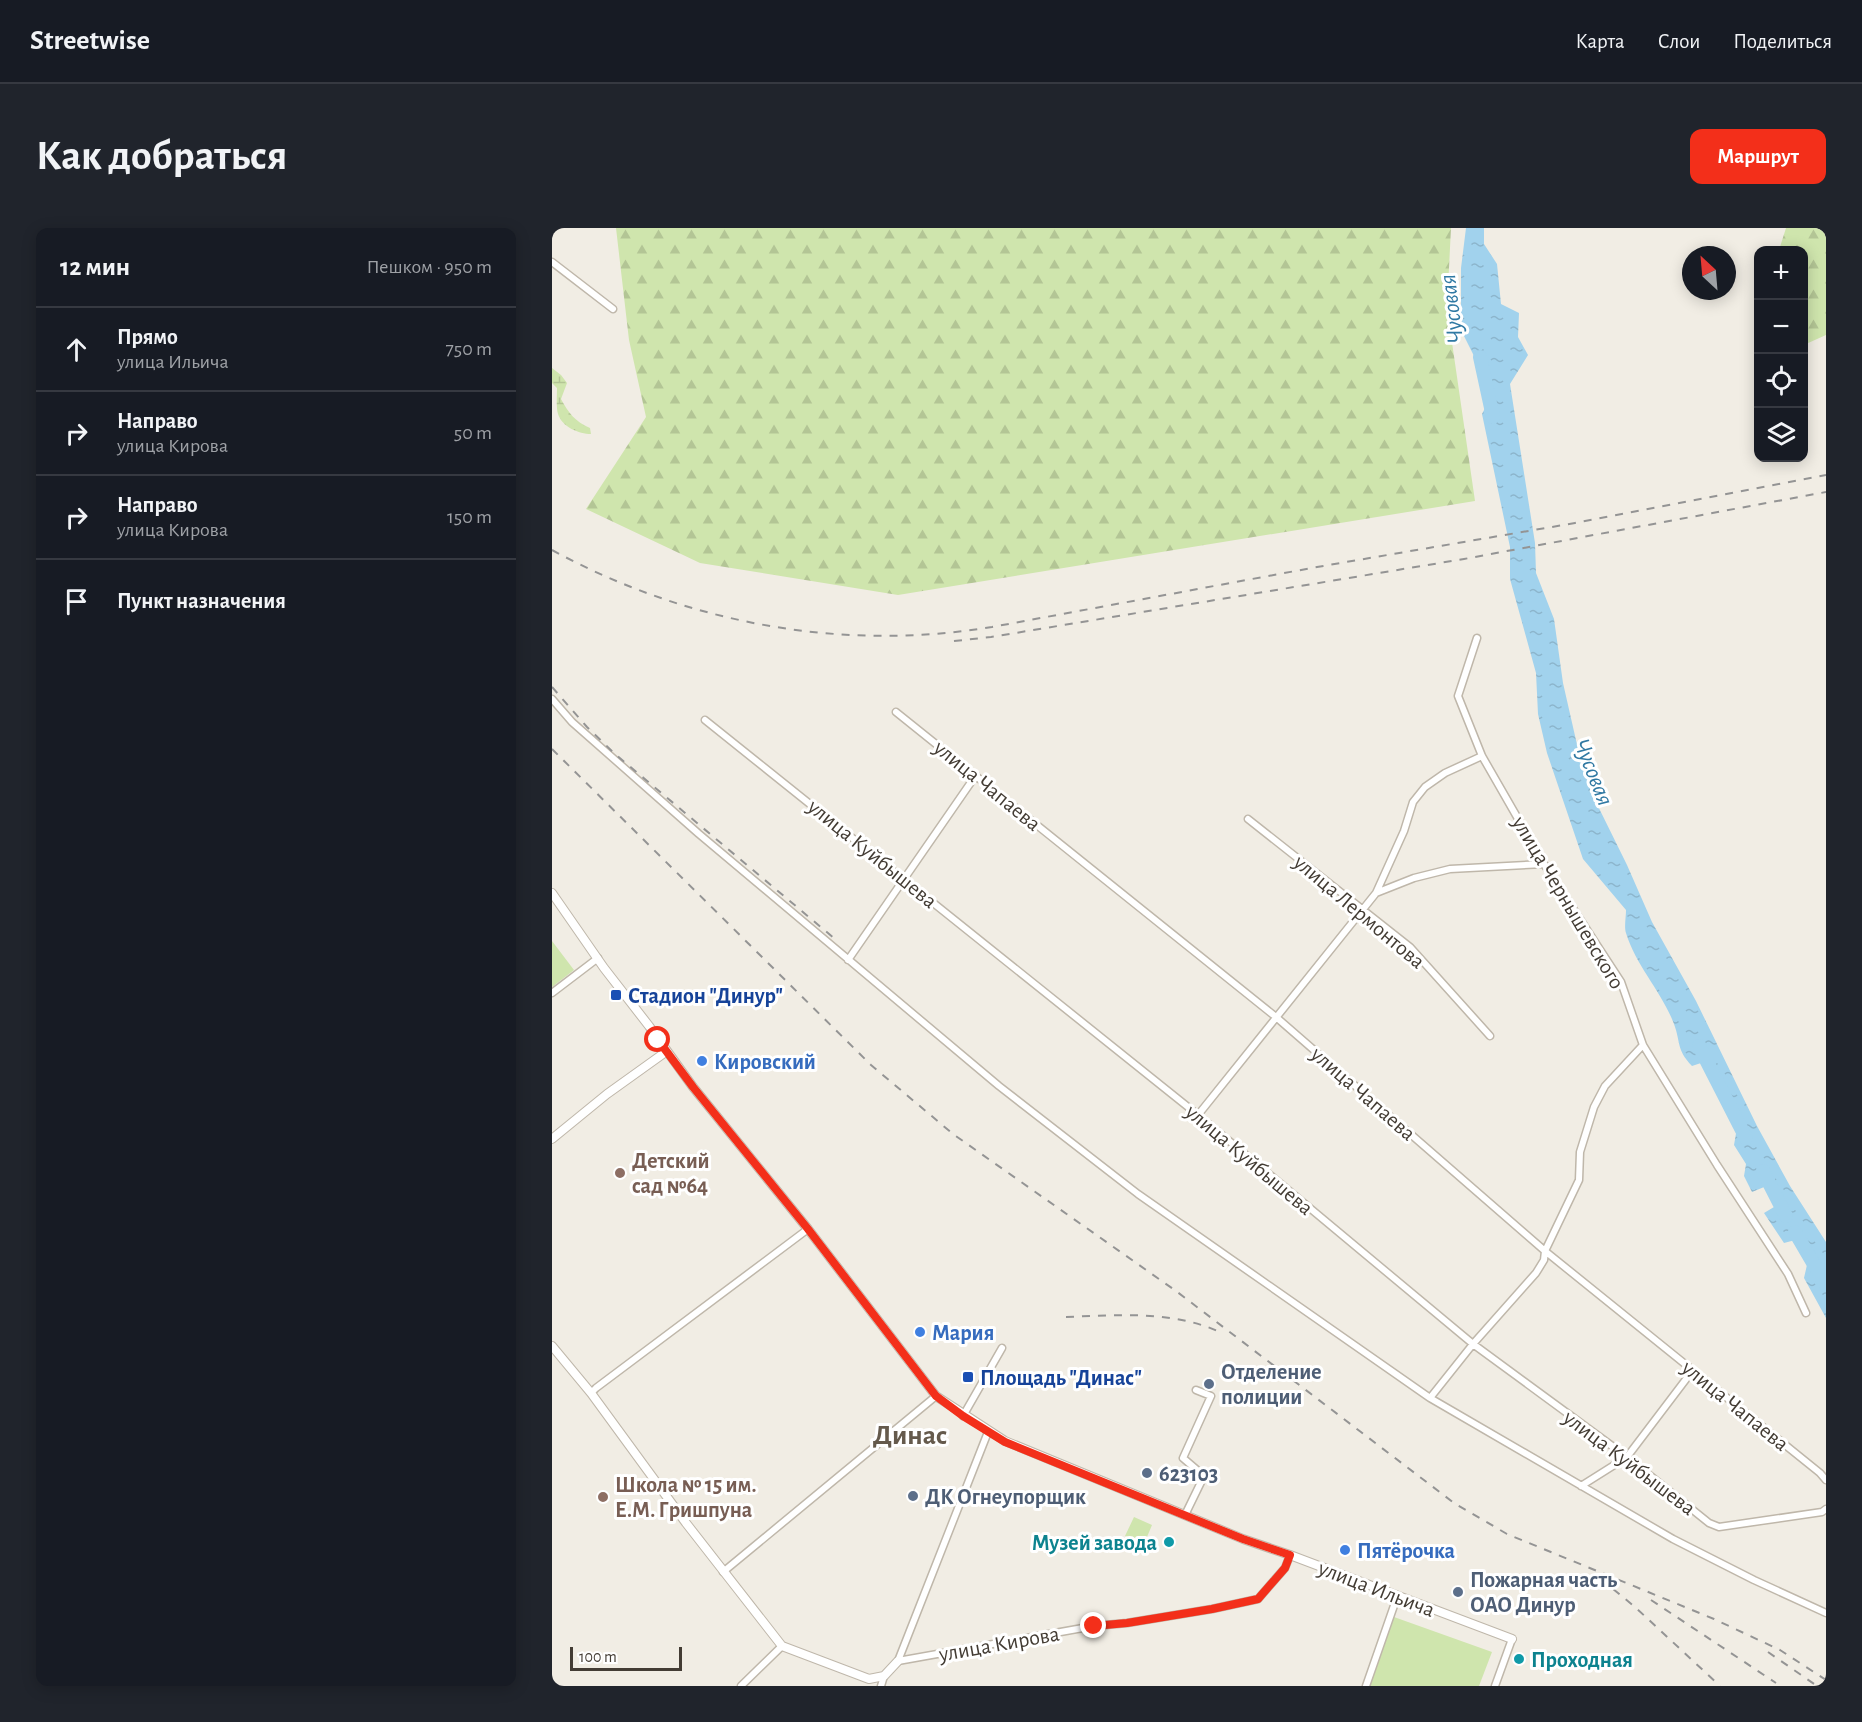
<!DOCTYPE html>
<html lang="ru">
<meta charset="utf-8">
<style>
body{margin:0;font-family:"Alegreya Sans",sans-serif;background:#20242c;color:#f1f3f6}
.controls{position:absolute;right:18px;top:18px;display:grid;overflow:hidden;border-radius:12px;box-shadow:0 3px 15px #0003}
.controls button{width:54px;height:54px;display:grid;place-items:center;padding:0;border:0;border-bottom:2px solid #363941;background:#171b24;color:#f1f3f6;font:30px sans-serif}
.compass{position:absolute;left:1130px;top:18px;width:54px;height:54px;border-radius:50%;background:#171b24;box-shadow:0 3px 15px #0003;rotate:334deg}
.scale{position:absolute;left:18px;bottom:15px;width:112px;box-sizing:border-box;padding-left:6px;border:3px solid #433c34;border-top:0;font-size:16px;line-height:21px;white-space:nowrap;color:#433c34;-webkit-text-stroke:4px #fff;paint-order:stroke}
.stop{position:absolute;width:18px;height:18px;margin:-14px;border:4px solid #f32f1a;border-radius:50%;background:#fff}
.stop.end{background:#f32f1a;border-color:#fff;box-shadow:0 2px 6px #0008}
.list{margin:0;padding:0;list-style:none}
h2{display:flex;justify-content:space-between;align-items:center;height:78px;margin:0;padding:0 24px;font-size:26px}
h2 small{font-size:20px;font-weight:400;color:#9ea1a6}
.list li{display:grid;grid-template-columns:39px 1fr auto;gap:18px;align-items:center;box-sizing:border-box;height:84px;padding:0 24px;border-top:2px solid #363941}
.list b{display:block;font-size:22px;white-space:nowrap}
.list p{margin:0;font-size:20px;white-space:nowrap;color:#9ea1a6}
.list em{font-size:20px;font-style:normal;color:#9ea1a6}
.icon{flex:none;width:33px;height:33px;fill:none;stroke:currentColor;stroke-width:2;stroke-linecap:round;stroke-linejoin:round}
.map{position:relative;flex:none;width:1274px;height:1458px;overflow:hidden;border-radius:12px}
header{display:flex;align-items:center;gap:36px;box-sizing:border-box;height:84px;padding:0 30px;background:#171b24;border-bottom:2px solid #363941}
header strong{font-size:28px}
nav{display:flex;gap:33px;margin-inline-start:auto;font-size:21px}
.intro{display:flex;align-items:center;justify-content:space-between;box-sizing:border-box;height:144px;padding:0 36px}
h1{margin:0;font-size:42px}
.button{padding:15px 27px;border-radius:12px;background:#f32f1a;color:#fff;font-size:21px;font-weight:700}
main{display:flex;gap:36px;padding:0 36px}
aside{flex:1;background:#171b24;border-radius:12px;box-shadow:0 3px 15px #0003}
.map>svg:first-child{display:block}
.forest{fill:url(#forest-firs)}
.wetland{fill:url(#wetland-marsh)}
.green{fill:#cfe5ad}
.water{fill:url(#water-ripples)}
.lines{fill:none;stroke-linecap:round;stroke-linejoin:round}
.river{stroke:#a1d2ed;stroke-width:14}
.minor-casing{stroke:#bfb7aa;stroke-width:9}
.tertiary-casing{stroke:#bfb7aa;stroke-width:10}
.minor{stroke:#fff;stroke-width:6}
.tertiary{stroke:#fff;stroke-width:8}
.rail{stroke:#949494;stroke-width:2;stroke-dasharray:8 8;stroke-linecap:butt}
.route{stroke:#f32f1a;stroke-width:8}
.transit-dot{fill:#1a4fb4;stroke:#fff;stroke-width:2}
.shop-dot{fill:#3f7fe0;stroke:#fff;stroke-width:2}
.education-dot{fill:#8d6e63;stroke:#fff;stroke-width:2}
.service-dot{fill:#5c6f8a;stroke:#fff;stroke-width:2}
.culture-dot{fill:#0f9aa8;stroke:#fff;stroke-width:2}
.labels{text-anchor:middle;stroke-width:6;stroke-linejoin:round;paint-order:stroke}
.street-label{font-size:22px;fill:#433c34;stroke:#fff}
.transit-label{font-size:22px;font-weight:bold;fill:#164399;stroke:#fff;text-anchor:start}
.shop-label{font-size:22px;font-weight:bold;fill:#366cbe;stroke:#fff;text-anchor:start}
.education-label{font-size:22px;font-weight:bold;fill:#785e54;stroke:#fff;text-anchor:start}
.service-label{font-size:22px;font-weight:bold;fill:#4e5e75;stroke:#fff;text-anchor:start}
.culture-label{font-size:22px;font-weight:bold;fill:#0d838f;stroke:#fff;text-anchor:end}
.water-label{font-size:24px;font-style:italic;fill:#3079a3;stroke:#fff}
.district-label{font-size:28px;font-weight:bold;fill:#655a4c;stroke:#fff}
</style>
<header>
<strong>Streetwise</strong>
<nav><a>Карта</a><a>Слои</a><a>Поделиться</a></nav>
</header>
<div class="intro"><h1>Как добраться</h1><a class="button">Маршрут</a></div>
<main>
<aside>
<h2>12 мин<small>Пешком · 950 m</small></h2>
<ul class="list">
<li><svg class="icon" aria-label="ahead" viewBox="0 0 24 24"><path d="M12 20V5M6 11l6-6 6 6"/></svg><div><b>Прямо</b><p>улица Ильича</p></div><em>750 m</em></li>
<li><svg class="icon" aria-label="right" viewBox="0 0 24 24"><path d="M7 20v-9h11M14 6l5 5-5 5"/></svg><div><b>Направо</b><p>улица Кирова</p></div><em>50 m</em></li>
<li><svg class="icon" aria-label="right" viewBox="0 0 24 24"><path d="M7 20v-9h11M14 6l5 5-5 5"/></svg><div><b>Направо</b><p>улица Кирова</p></div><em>150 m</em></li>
<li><svg class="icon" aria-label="arrive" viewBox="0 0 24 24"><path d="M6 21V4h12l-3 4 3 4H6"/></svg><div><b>Пункт назначения</b></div></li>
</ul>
</aside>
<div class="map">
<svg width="1274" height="1458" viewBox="0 0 1274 1458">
<defs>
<pattern id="forest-firs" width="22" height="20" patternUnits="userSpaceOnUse" patternTransform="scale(1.5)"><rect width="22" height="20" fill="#cfe5ad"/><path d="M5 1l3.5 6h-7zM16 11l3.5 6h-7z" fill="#b3c595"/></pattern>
<pattern id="wetland-marsh" width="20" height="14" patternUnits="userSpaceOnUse" patternTransform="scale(1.5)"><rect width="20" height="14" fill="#cfe5ad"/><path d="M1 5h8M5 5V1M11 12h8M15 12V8" fill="none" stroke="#b3c595"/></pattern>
<pattern id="water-ripples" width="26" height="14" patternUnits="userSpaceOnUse" patternTransform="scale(1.5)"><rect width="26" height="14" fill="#a1d2ed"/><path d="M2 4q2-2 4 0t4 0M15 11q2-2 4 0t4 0" fill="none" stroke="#8cb5cc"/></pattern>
</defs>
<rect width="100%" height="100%" fill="#f1ede4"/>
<path class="forest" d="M64 0H899L895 80 923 273 346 367 148 335 34 281 94 189 77 112Z
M1234 0H1274V107L1254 116 1252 140V22H1227Z"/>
<path class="wetland" d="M0 140 9 147 15 155 9 171C16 184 23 194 38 200L39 206C27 206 10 199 6 186 4 179 5 167 5 160L0 155Z"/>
<path class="green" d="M0 713 22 742 0 759Z
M582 1289 600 1297 592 1316 573 1308Z
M842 1389 940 1424 927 1458H818Z"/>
<path class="water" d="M914 0H932V16L945 36 949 76 967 85 966 109 976 127 958 156 983 315 984 345 1002 391 1011 455 1026 521 1040 566 1075 637 1100 694 1144 773 1205 898 1238 958 1274 1014V1090L1252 1050 1257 1028 1247 1011 1232 1015 1212 985 1227 976 1217 957 1200 964 1192 948 1194 936 1182 917 1186 894 1155 833 1140 838C1124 821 1129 815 1122 796 1110 764 1084 738 1074 705 1072 699 1074 689 1074 682L1031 631 995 525 986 486 984 445 958 351V319L930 186 937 172 931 146 912 108 909 89V40Z"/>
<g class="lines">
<path class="river" d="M928 129 941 189
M1147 818 1194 910
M1211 943 1234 988
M1243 1004 1274 1057"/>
<defs>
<path id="minor" d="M0 34 61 81
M925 410 906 468 930 528 992 636 1069 754 1091 817 1165 937 1236 1046 1254 1085
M0 471 20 494 147 606 447 858 586 966 878 1170 1121 1311 1202 1352 1274 1385
M344 484 724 789 993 1023 1268 1245 1274 1252
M153 492 646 887 921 1116 1075 1229 1157 1295 1167 1299 1270 1284 1274 1281
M696 591 858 719 938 808
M824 665 852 603 861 574 873 559 893 545 930 528
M296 732 424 547
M0 765 46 730
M646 887 824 665 862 650 898 641 992 636
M39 1165 44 1160 256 1001
M878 1170 921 1116 984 1045 992 1032 993 1023 1027 952 1028 924 1042 879 1053 858 1091 817
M411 1188 450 1120
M1029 1258 1075 1229 1141 1142
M633 1287 652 1248 631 1230 659 1168 644 1162
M171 1344 384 1168
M346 1433 542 1398 575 1395 660 1381 706 1371 733 1340 738 1327
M346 1433 436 1204
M189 1458 230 1418
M329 1458 332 1448
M814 1458 845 1369
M943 1458 960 1411"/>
<path id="tertiary" d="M0 665 52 740 97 798 141 859 256 1001 384 1168 453 1213 691 1311 738 1327 960 1411
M0 911 55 866 115 823
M0 1118 39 1165 134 1295 230 1418 317 1451 332 1448 346 1433"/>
</defs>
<use href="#minor" class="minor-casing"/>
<use href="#tertiary" class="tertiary-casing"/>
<use href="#minor" class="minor"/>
<use href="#tertiary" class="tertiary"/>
<path class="rail" d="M0 322C134 395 289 424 440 399L765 339 1023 295 1274 247
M402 413 439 409 912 331 1274 264
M0 459 35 499 63 526 283 711
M0 521 319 837 401 906 624 1063 902 1275 955 1306 1162 1391 1228 1422 1274 1452
M514 1089C567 1087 621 1082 670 1105
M1049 1351 1083 1379 1168 1458
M1099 1372 1224 1455
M1216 1424 1265 1458"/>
</g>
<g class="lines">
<path class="route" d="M106 812 141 859 256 1001 384 1168 411 1188 453 1214 691 1311 738 1327 733 1340 706 1371 660 1381 575 1395 542 1398"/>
</g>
<g class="transit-dot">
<rect x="58" y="761" width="12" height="12" rx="3"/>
<rect x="410" y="1143" width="12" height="12" rx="3"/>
</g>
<g class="shop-dot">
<circle cx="150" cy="833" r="6"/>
<circle cx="368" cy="1104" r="6"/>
<circle cx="793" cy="1322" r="6"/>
</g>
<g class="education-dot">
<circle cx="68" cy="945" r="6"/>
<circle cx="51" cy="1269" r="6"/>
</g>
<g class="service-dot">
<circle cx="657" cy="1156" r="6"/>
<circle cx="595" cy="1245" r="6"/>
<circle cx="361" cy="1268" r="6"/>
<circle cx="906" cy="1364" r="6"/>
</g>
<g class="culture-dot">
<circle cx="617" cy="1314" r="6"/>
<circle cx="967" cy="1431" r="6"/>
</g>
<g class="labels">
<g class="street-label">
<text transform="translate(436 557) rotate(39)" y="8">улица Чапаева</text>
<text transform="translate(321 625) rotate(39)" y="8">улица Куйбышева</text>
<text transform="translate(1017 674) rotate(59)" y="8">улица Чернышевского</text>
<text transform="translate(808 683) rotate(40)" y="8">улица Лермонтова</text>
<text transform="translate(812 865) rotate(41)" y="8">улица Чапаева</text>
<text transform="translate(698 931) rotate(40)" y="8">улица Куйбышева</text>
<text transform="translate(1184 1177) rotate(39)" y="8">улица Чапаева</text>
<text transform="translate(1078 1234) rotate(37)" y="8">улица Куйбышева</text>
<text transform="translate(825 1360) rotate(21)" y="8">улица Ильича</text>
<text transform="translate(447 1415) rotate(-10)" y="8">улица Кирова</text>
</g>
<g class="transit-label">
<text x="76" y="775">Стадион "Динур"</text>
<text x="428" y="1157">Площадь "Динас"</text>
</g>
<g class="shop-label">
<text x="162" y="841">Кировский</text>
<text x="380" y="1112">Мария</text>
<text x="805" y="1330">Пятёрочка</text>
</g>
<g class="education-label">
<text x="80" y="940">Детский<tspan x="80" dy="25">сад №64</tspan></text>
<text x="63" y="1264">Школа № 15 им.<tspan x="63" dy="25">Е.М. Гришпуна</tspan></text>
</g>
<g class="service-label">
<text x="669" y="1151">Отделение<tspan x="669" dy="25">полиции</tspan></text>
<text x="607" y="1253">623103</text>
<text x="373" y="1276">ДК Огнеупорщик</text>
<text x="918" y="1359">Пожарная часть<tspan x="918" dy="25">ОАО Динур</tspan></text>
</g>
<g class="culture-label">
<text x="605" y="1322">Музей завода</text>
<text x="979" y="1439" text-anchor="start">Проходная</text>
</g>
<g class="water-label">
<text transform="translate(899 81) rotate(-97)" y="8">Чусовая</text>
<text transform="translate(1042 544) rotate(68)" y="8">Чусовая</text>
</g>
<g class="district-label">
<text x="358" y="1216">Динас</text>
</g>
</g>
</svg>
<div class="controls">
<button>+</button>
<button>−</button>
<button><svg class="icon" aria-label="locate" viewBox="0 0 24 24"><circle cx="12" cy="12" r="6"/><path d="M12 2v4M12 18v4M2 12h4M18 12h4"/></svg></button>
<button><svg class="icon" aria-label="layers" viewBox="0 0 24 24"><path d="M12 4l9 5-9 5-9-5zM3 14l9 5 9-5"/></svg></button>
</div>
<svg class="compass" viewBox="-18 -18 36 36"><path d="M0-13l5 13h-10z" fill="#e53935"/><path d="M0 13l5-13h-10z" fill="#9ea1a6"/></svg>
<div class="scale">100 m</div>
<div class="stop" style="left:106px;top:812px"></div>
<div class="stop end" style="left:542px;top:1398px"></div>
</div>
</main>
